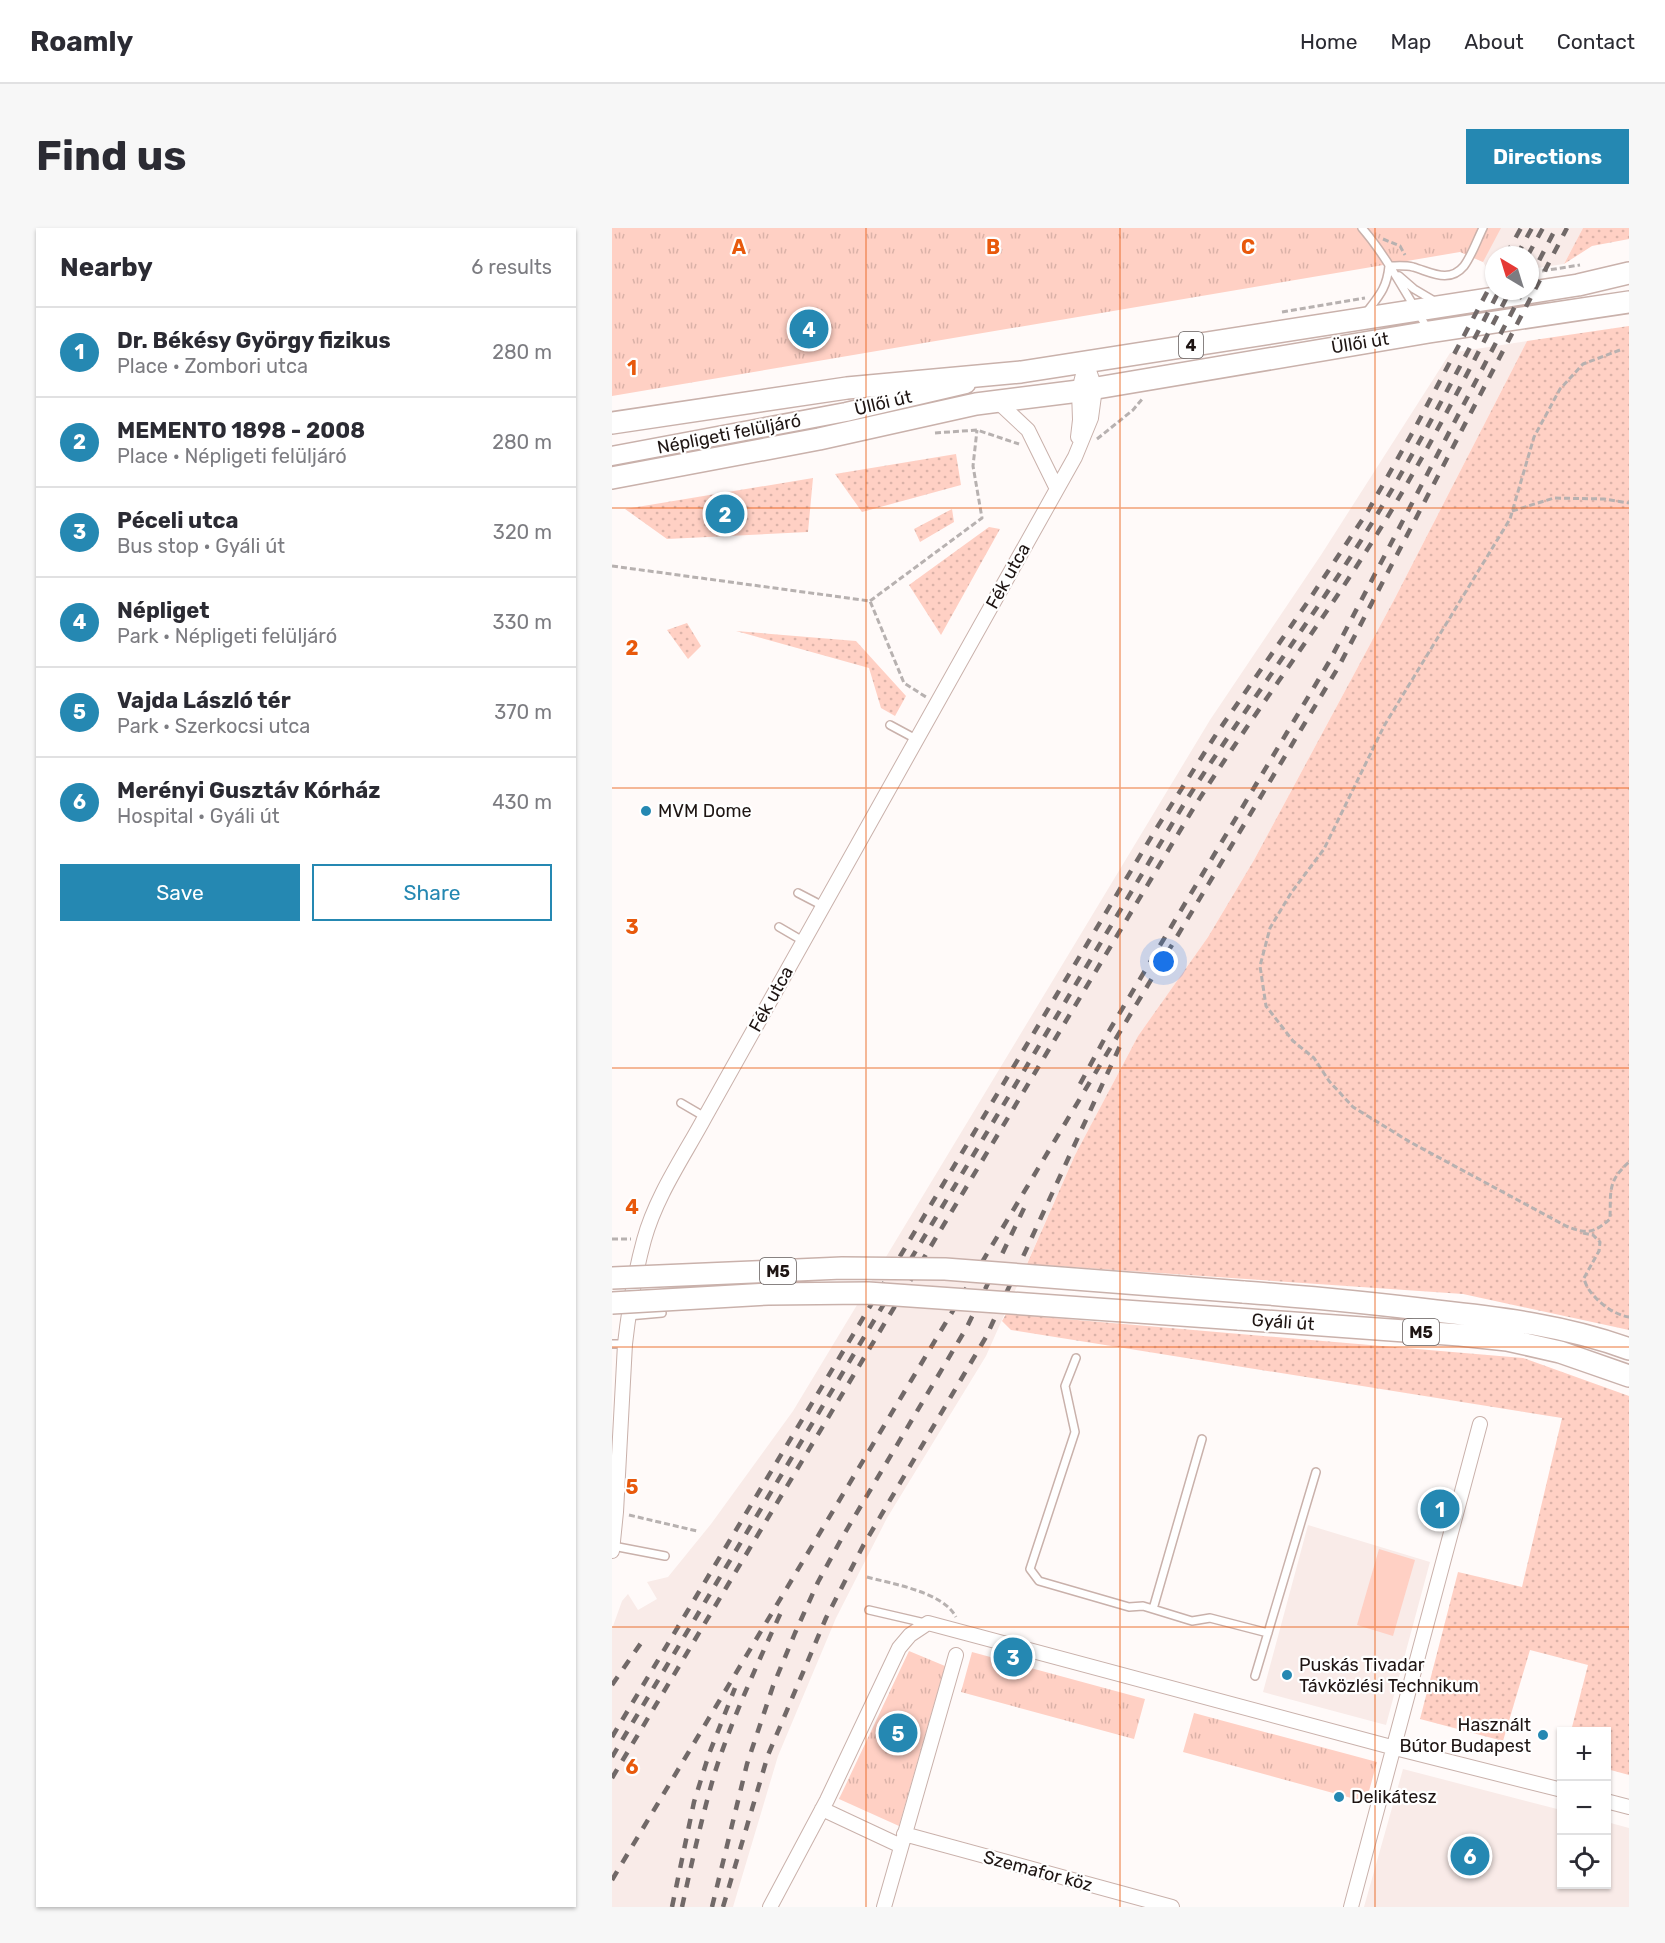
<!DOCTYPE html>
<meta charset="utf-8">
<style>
body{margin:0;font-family:Rubik,sans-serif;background:#f7f7f7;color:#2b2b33}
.controls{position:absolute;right:18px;bottom:18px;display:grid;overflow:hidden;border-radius:0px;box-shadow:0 2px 4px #0004}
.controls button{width:54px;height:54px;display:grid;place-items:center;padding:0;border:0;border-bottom:2px solid #e1e1e2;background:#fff;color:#2b2b33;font:30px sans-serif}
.compass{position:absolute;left:873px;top:18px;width:54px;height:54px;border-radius:50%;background:#fff;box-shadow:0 2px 4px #0004;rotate:322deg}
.you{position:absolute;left:552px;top:734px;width:21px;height:21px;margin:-15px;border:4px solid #fff;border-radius:50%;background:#1a73e8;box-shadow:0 0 0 9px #1a73e833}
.badge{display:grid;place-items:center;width:39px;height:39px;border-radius:50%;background:#2588b2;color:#fff;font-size:20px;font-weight:700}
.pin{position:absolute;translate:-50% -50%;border:3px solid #fff;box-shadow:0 2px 6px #0006}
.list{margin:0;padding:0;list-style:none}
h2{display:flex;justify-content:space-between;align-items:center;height:78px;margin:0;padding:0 24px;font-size:26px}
h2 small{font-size:20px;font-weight:400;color:#7c7c81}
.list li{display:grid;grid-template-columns:39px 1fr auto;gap:18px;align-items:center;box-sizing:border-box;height:90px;padding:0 24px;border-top:2px solid #e1e1e2}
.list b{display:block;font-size:22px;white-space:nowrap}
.list p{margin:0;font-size:20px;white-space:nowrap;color:#7c7c81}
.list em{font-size:20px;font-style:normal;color:#7c7c81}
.actions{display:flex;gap:12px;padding:18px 24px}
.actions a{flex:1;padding:14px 0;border:2px solid #2588b2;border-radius:0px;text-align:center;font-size:21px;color:#2588b2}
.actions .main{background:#2588b2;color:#fff}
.icon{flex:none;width:33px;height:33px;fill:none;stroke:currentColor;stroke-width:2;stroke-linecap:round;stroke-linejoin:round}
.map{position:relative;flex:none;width:1017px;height:1679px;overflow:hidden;border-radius:0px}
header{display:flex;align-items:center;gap:36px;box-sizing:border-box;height:84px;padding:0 30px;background:#fff;border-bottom:2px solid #e1e1e2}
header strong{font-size:28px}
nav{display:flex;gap:33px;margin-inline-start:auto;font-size:21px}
.intro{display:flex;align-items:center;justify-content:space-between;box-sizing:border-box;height:144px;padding:0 36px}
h1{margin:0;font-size:42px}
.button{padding:15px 27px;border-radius:0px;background:#2588b2;color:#fff;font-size:21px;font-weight:700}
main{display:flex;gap:36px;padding:0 36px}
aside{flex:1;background:#fff;border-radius:0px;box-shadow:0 2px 4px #0004}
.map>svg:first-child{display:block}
.built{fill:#f9ebe8}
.grass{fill:url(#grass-dots)}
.park{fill:url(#park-tufts)}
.pitch{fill:#ffd0c4}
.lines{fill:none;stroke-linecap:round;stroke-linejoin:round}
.service-casing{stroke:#c9b1ab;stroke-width:10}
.minor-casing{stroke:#c9b1ab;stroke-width:16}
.secondary-casing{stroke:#c9b1ab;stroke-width:21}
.primary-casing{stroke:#c9b1ab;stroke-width:24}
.path{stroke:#b7b1b0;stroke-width:3;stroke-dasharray:6 3;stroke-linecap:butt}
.service{stroke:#fff;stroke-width:7}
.minor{stroke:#fff;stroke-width:14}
.secondary{stroke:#fff;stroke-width:18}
.primary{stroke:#fff;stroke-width:21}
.rail{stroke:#716968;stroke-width:4.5;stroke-dasharray:10 10;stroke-linecap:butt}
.primary-bridge-casing{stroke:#c9b1ab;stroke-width:24;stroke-linecap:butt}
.primary-bridge{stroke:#fff;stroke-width:21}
.grid{fill:none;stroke:#e8590c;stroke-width:1.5;stroke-opacity:0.55}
.poi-dot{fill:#2588b2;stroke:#fff;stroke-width:2}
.labels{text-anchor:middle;stroke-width:4.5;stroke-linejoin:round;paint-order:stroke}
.shield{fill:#fff;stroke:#625b5a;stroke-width:1.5}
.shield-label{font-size:16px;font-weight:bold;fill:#1e1513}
.street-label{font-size:18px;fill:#1e1513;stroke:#fff}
.poi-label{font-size:18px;fill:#1e1513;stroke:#fff;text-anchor:start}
.grid-label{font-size:20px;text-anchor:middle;font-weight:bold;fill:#e8590c;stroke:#fff;stroke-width:4.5;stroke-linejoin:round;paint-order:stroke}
</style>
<header>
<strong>Roamly</strong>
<nav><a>Home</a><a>Map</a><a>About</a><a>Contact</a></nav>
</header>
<div class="intro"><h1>Find us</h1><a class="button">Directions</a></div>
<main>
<aside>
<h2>Nearby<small>6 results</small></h2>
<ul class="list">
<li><span class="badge">1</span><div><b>Dr. Békésy György fizikus</b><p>Place · Zombori utca</p></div><em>280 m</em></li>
<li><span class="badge">2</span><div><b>MEMENTO 1898 - 2008</b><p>Place · Népligeti felüljáró</p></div><em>280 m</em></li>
<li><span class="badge">3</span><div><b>Péceli utca</b><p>Bus stop · Gyáli út</p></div><em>320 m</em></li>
<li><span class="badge">4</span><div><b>Népliget</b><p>Park · Népligeti felüljáró</p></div><em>330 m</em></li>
<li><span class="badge">5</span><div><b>Vajda László tér</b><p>Park · Szerkocsi utca</p></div><em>370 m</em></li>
<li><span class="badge">6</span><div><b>Merényi Gusztáv Kórház</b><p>Hospital · Gyáli út</p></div><em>430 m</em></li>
</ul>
<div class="actions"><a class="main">Save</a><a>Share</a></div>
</aside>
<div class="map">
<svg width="1017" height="1679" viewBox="0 0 1017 1679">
<defs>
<pattern id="grass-dots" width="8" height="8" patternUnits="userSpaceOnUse" patternTransform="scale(1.5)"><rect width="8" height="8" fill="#ffd0c4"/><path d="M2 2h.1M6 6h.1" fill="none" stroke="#dab2a8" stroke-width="1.8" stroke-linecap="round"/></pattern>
<pattern id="park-tufts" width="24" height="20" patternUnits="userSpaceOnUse" patternTransform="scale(1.5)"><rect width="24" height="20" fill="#ffd0c4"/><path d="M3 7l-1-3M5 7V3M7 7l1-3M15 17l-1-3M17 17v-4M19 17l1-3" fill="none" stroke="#dab2a8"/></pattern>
</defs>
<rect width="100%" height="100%" fill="#fffaf9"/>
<path class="built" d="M833 0H971L952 36 918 41V27H882V47H879L871 34 848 24Z
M915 113 783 370 642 632 596 709 526 808 463 927 374 1128 275 1290 224 1390 166 1528 121 1679H0V1401L10 1373 16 1366 26 1382 45 1371 35 1354 56 1349 99 1296 181 1183 598 492 709 327 838 125Z
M696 1297 818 1334 774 1497 651 1464Z
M791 1541 949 1582 950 1656H994L995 1594 1017 1600V1679H752Z"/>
<path class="grass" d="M971 0H1017V11L980 18 952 36Z
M1017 98V1102L851 1066 415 1036 463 927 526 808 596 709 642 632 783 370 915 113Z
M344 226 349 257 250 284 223 246Z
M201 250 196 304 55 311 13 281Z
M340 281 342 294 308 314 302 301Z
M377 299 388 301 329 407 297 357Z
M75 395 89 418 76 431 55 402Z
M124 403 244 413 294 468 283 488 269 480 257 440Z
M394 1086 911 1130 1017 1168V1547L995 1541 994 1504 959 1503 976 1437 918 1422 891 1513 808 1491 846 1344 910 1359 950 1190 399 1102 390 1093Z"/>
<path class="park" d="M0 0H889L871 34 848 24 0 168Z
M297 1423 333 1438 287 1598 227 1571Z
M360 1424 533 1471 522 1511 349 1464Z
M582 1485 765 1534 754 1574 571 1524Z"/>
<path class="pitch" d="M767 1321 803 1332 781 1408 745 1397Z"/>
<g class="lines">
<defs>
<path id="service" d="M750 0C776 30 794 67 816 101
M777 38C785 38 793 37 801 39 819 44 837 56 852 38 860 27 865 12 871 0
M787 48 802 61 824 74
M754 85C767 68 775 60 777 38
M278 497 304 511
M186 665 211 678
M167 699 191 713
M69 875 93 889
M16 1088 50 1085
M0 1116H13
M464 1130 453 1158 463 1204 418 1341 427 1353 517 1379 531 1378 580 1393 598 1390 656 1405
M1 1318 53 1328
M541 1381 590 1211
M257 1382 313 1395
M643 1448 704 1244"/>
<path id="minor" d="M386 174 416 202 445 261
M466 209 468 192 467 163 474 134
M0 1323 4 1284 13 1116C17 1081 23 1045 32 1012 44 968 72 928 93 889L463 229 479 190 483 160 474 134
M994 1573 1017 1579
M210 1581 289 1618
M292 1606 560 1679
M158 1679 215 1572 287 1420 298 1407 316 1395 783 1520 950 1562
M272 1679 344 1427
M739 1679 868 1196"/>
<path id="secondary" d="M0 228 234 184 354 156"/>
<path id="primary" d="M0 195 235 160 409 144 966 57 1017 45
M0 250 207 211 364 176 467 163 817 104 1017 74
M631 1064C696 1069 760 1075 824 1083 889 1090 955 1098 1017 1121
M626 1091 848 1107 895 1112 948 1124 1017 1148"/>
</defs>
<use href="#service" class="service-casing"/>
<use href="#minor" class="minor-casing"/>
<use href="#secondary" class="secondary-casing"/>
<use href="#primary" class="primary-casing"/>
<path class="path" d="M771 11 788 18 793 27
M930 43 968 37
M670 84 753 70
M1008 122 971 136 948 161 922 209 898 291 772 498 712 621 679 665 658 700 648 738 654 778 681 813 702 830 717 853 741 879 798 914 954 998C974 1006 981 1006 998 991 999 963 995 954 1017 934
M323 205 365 202 407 216
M485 211 521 182 531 170
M900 283 942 270 992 271 1017 275
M0 338 258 373 292 455 314 469
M258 373 370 290 361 238 365 202
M971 1005 981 1007 988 1014 987 1023 972 1050C975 1067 1000 1087 1017 1089
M0 1011H19
M17 1287 85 1303
M255 1349C281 1356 331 1364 344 1389"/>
<use href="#service" class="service"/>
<use href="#minor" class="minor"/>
<use href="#secondary" class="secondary"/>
<use href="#primary" class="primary"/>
<path class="rail" d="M894 27 909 0
M905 27 920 0
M916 27 931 0
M918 50 944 0
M468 856 494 808 717 434 911 63
M0 1457 29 1415
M0 1509 544 601 605 505 695 375 756 283 803 200 882 51
M0 1529 572 576C629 486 693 401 750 311 800 231 844 147 887 63
M0 1550 581 581C638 490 703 405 760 314 811 233 854 148 898 63
M0 1652 727 438 955 0
M60 1679 82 1574 97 1526 123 1460
M70 1679C80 1634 90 1588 103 1544 121 1488 146 1435 170 1382
M100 1679 135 1536 161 1458 183 1405 206 1354 231 1308 355 1099 415 974
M111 1679 156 1527 214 1390 251 1318 374 1109 508 818"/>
<defs>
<path id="primary-bridge" d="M0 1050 230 1040 333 1041 631 1064
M0 1075 156 1066 256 1065 626 1091"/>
</defs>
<use href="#primary-bridge" class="primary-bridge-casing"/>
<use href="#primary-bridge" class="primary-bridge"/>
</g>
<path class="grid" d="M254 0V1679M508 0V1679M763 0V1679M0 280H1017M0 560H1017M0 840H1017M0 1119H1017M0 1399H1017"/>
<g class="poi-dot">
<circle cx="34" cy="583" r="6"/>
<circle cx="675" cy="1447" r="6"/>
<circle cx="931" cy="1507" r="6"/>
<circle cx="727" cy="1569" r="6"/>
</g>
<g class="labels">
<g class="shield">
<rect x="567" y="104" width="24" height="26" rx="4.5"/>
<rect x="148" y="1030" width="36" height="26" rx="4.5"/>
<rect x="791" y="1091" width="36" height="26" rx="4.5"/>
</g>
<g class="shield-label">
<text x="579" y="123">4</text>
<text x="166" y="1049">M5</text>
<text x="809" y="1110">M5</text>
</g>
<g class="street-label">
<text transform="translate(748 115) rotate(-9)" y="6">Üllői út</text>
<text transform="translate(271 175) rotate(-13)" y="6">Üllői út</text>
<text transform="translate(117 206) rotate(-11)" y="6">Népligeti felüljáró</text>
<text transform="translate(396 348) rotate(-61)" y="6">Fék utca</text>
<text transform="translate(159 771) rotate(-61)" y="6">Fék utca</text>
<text transform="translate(671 1094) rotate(4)" y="6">Gyáli út</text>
<text transform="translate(426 1643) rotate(15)" y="6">Szemafor köz</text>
</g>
<g class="poi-label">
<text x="46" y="589">MVM Dome</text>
<text x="687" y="1443">Puskás Tivadar<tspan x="687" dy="21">Távközlési Technikum</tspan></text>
<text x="919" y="1503" text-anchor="end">Használt<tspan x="919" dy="21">Bútor Budapest</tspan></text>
<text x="739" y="1575">Delikátesz</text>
</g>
</g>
<g class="grid-label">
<text x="127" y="26">A</text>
<text x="381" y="26">B</text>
<text x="636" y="26">C</text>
<text x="20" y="147">1</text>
<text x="20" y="427">2</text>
<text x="20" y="706">3</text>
<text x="20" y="986">4</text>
<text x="20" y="1266">5</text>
<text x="20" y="1546">6</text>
</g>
</svg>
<div class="controls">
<button>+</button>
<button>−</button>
<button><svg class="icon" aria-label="locate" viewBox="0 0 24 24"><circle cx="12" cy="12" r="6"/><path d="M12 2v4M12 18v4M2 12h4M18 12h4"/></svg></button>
</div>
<svg class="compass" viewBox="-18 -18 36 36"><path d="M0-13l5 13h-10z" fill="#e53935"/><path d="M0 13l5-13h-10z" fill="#7c7c81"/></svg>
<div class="you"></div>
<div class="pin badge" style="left:828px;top:1281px">1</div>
<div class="pin badge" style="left:113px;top:286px">2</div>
<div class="pin badge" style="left:401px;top:1429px">3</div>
<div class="pin badge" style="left:197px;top:101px">4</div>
<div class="pin badge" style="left:286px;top:1505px">5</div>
<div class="pin badge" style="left:858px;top:1628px">6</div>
</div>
</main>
